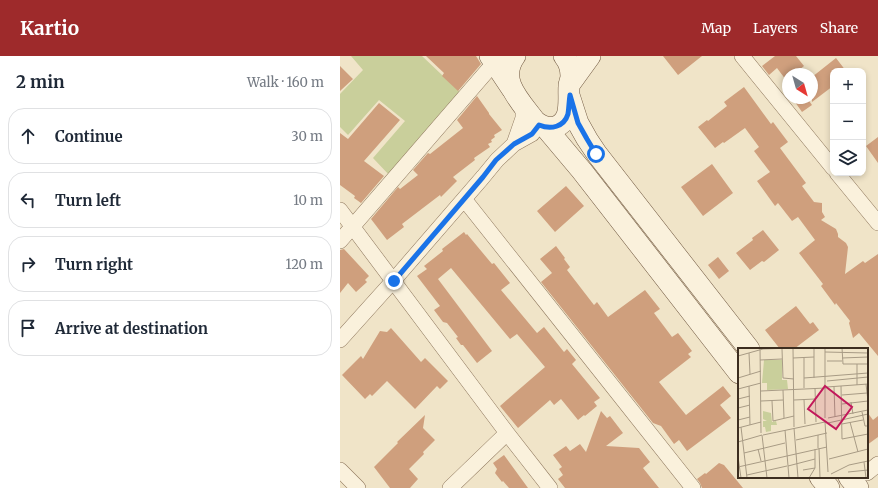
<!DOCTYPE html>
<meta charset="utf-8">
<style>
body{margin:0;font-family:Merriweather,serif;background:#f2f2f3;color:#1f2937}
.controls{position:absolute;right:12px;top:12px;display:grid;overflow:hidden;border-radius:8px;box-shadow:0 2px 6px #0003}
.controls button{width:36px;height:36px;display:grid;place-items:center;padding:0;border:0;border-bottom:1px solid #e0e1e3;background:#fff;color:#1f2937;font:20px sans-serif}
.compass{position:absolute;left:442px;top:12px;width:36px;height:36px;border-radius:50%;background:#fff;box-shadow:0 2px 6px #0003;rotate:143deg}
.stop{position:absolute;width:12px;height:12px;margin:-9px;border:3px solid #1a73e8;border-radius:50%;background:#fff}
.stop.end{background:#1a73e8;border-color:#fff;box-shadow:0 1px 4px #0008}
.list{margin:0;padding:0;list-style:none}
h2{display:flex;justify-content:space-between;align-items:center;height:52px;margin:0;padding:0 16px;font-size:17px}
h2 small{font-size:13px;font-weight:400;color:#747a83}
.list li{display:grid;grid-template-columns:26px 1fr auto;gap:12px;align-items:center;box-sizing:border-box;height:56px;margin:0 8px 8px;padding:0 8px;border:1px solid #e0e1e3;border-radius:16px}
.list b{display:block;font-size:15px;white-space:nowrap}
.list em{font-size:13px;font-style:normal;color:#747a83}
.icon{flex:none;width:22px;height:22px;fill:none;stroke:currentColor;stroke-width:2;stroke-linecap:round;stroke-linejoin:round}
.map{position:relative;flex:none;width:538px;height:432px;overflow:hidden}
header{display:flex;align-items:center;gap:24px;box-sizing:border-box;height:56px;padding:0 20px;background:#9e2a2b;color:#fff}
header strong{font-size:19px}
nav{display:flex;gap:22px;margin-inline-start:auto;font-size:14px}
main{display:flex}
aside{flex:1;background:#fff}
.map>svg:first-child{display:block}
.green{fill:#c9cf9b}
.building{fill:#cf9f7d}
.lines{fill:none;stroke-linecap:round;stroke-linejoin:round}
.street-casing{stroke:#8d765c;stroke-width:16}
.secondary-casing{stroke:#6f573f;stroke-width:22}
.street{stroke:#faf1dc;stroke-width:15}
.secondary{stroke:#faf1dc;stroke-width:21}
.route{stroke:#1a73e8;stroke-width:5}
.inset-road{fill:none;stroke:#a89b85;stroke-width:1}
.view{fill:#c2185b;fill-opacity:0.15;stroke:#c2185b;stroke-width:2}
.inset-edge{fill:none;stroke:#3d2e20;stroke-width:2}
</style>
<header>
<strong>Kartio</strong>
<nav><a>Map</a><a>Layers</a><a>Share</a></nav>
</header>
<main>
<aside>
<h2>2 min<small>Walk · 160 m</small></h2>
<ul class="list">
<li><svg class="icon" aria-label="ahead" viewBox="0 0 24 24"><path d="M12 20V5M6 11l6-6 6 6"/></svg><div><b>Continue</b></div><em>30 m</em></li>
<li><svg class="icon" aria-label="left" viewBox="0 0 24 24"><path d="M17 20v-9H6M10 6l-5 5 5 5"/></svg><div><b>Turn left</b></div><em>10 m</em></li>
<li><svg class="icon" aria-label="right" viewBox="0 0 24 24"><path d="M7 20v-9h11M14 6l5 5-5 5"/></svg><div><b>Turn right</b></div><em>120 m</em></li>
<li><svg class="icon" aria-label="arrive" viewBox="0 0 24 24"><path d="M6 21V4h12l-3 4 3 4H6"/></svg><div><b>Arrive at destination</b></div></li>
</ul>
</aside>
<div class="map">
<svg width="538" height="432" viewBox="0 0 538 432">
<rect width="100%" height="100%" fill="#f0e4c8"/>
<path class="green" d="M11 0H82L121 37 51 121 33 102 65 65 39 44 8 79 0 71V38L23 14Z"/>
<path class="building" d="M86 0H136L141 8 118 35 102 20 104 17Z
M323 0H362L338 19Z
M435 0H456L464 10 454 18H448V23L446 24 437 12 429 19 422 10Z
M496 2 506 15H493V30L472 46V21Z
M0 10 13 23 0 35Z
M404 31 431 68 433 66 448 86 440 92 466 127 462 130 474 146 482 147V156L485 161 481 164 496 173 498 178V181L506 187 508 191 505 218 523 205 525 207 538 198V300L519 277 513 282 509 267 510 265 496 247 495 249 481 230 483 228 459 197 475 184 458 161 452 165 438 147 435 150 417 125 430 116 414 95 419 91 405 72 384 87 383 86 375 92 358 71 367 64 368 65 387 50 384 46Z
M137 40 149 57V58L162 74 154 79 155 81 151 84 152 86 148 88 150 91 134 102 135 104 113 121 117 125 101 141 100 139 62 168 64 171 47 184 31 163 58 131 60 133 78 119 73 114 88 97 90 98 123 72 117 64Z
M461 42H467L472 49 462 56 455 46Z
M39 47 60 64 24 105 44 120 21 147 14 142 15 140 0 129V77L8 83Z
M538 81V107L526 90Z
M372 108 393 137 363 160 341 131Z
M226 130 244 150 215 176 197 155Z
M423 174 439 194 424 206 422 205 410 214 396 197 413 184 412 182Z
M124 176 126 179 127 178 152 208 154 207 170 227 161 234 197 277 204 271 224 296 227 293 236 304 232 308 260 342 254 346 257 350 245 360 244 359 238 364 221 343 214 349 210 344 178 372 160 350 205 311 177 278 170 283 111 212 98 223 152 295 137 307 123 289H121L116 282 118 281 107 267 103 266 94 254 100 250 77 220 87 213 84 210 103 195 102 193Z
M216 190 225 202 224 203 230 211 227 214 254 249 257 246 268 261 305 234 320 253 314 257 332 281 338 277 352 295 348 298 351 301 319 326 346 359 383 330 391 340 380 349 391 362 347 395 339 384 334 388 321 370 313 367 201 226 212 217 200 203Z
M4 193 29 220 25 224 27 226 16 236 8 227 0 237V194Z
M378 201 389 215 379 223 368 209Z
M456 250 470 268 473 266 479 274 454 293H440L425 274Z
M51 272 81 306 85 302 108 325 100 333 97 330 75 353 47 325 32 340 30 338 25 343 2 319 21 300 23 303 40 275 47 276Z
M261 355 267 362 270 360 283 377 266 390 299 392 310 406 303 412 319 432H225L218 423 223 419 219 413 222 411 213 399 226 390 230 395 240 388 246 396Z
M527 356 533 364 538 360V381L527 389Z
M85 359 83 372 95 384 83 396 84 398 69 413 78 423 70 432H50L34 411 58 387 57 386Z
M164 399 188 432H169L163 425 162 426 155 417 157 413 153 407Z
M379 407 384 409 403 432H362L360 427 357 423 365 417 366 418Z"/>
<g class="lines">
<defs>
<path id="street" d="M402 0 493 112
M174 88 183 62V49
M497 117 538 167
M124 143 353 432
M0 154 167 377 210 432
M0 185 154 7
M0 284 53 225 143 121 157 104 174 88 192 78 199 69
M0 414 18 432
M527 417 538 408
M110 432 167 377"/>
<path id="secondary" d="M150 0 172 33
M175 0C157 24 181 46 195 65 201 70 207 73 215 71 233 65 228 44 229 30 229 27 231 24 231 20 231 13 229 6 224 0
M229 29 250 0
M229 39 238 67 247 83 257 98 409 293
M205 71 242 115 399 317
M480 421 489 432
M509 421 518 432"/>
</defs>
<use href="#street" class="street-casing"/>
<use href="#secondary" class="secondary-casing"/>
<use href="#street" class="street"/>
<use href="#secondary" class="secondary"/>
</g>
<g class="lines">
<path class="route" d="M54 225 143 121 156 104 174 88 192 78 199 69C211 74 224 71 228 58 229 52 229 45 230 39L238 67 247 83 256 98"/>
</g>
<g transform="translate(398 292)">
<rect width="130" height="130" fill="#f0e4c8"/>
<path d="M26 12H44V32H49L50 41 29 42V35H24ZM25 63 33 65 34 74 38 73 39 77H33V83L28 84 27 79H25V73H29L25 71Z" fill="#c9cf9b"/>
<path class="inset-road" d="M22 0 23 85M55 0 56 79M87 0V70M104 0 105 16H130M44 1 45 30 56 31M87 4 130 5M11 5 12 26M0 8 25 1 55 0M55 10 76 9M104 10 130 9M22 12 44 11M89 13H104M119 16V37M0 30 23 23M66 30 130 25M76 30V0M89 33 130 29M128 36 130 53M11 38 12 77M103 38 104 91 130 86M89 39 130 36M96 39 97 69M66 40V10M77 40 78 74M0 41 23 35M45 42 46 70M23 43 88 40M104 47 129 45M0 51 12 48M66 51 67 76M56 52 77 51M23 53 45 52M34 53 35 73 56 68M113 54 115 66M104 56 130 53M0 60 12 57M124 64 127 78H130M90 70 130 62M0 72 12 69M87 74 90 124M112 74 120 104M90 75 130 66M104 76 125 72M3 79 9 130M0 80 23 74M56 80 60 130M47 82 51 130M24 87 29 130M25 87 87 74M80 87V100M58 92 89 85M0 94 24 87M81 100 82 130M20 101 23 113M6 105 47 95M0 109 3 130M91 111 130 101M126 114 128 130M50 118 77 111M0 119 89 99M65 122 77 120M110 124 130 122M93 126 111 117 130 113M9 127 49 118M71 130 77 120V101"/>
<path class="view" d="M87 38 114 59 98 81 70 61Z"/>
<rect width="130" height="130" class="inset-edge"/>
</g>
</svg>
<div class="controls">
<button>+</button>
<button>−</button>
<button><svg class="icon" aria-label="layers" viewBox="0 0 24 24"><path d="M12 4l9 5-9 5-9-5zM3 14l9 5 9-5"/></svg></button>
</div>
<svg class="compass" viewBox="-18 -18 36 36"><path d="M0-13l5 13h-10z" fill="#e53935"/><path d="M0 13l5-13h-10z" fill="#747a83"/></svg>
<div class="stop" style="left:256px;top:98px"></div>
<div class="stop end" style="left:54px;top:225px"></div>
</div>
</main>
